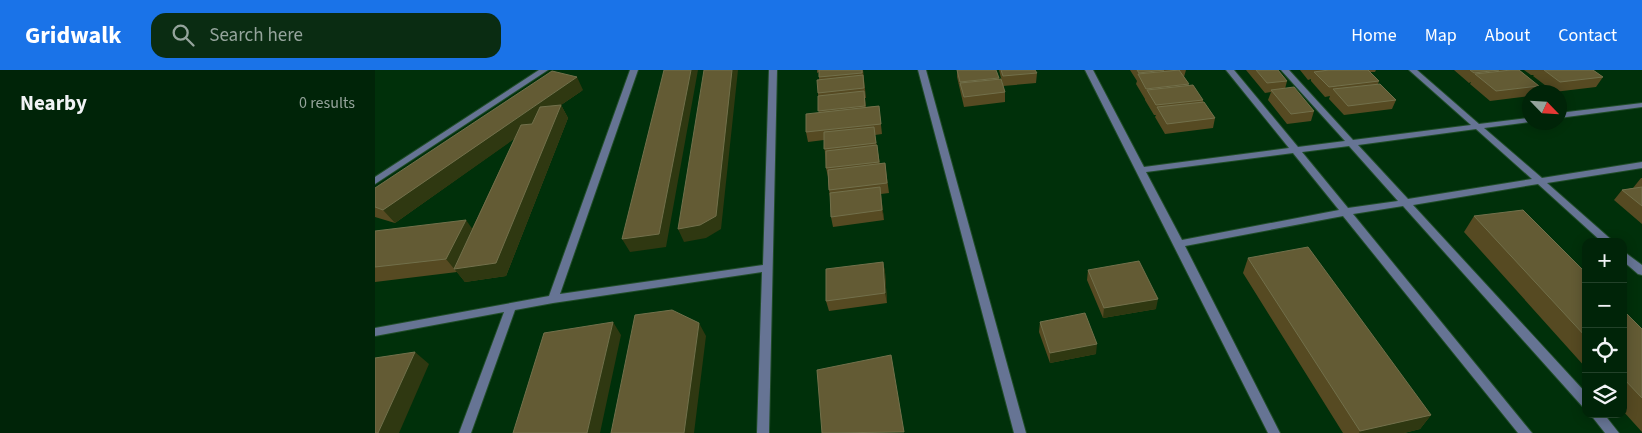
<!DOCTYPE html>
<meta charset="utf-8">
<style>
body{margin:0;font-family:"Source Sans 3",sans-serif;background:#0a2c12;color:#f1f3f6}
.controls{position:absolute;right:15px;bottom:15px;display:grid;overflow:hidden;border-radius:10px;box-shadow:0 2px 12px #0003}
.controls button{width:45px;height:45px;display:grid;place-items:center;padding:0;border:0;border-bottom:1px solid #224129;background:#002408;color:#f1f3f6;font:25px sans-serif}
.compass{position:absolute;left:1147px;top:15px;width:45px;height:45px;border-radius:50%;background:#002408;box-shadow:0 2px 12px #0003;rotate:115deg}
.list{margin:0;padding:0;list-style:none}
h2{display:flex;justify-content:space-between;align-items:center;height:65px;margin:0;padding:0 20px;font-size:21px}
h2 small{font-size:16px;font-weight:400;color:#95a49c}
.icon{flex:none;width:28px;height:28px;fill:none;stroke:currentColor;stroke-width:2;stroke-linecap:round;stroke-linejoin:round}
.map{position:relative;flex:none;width:1267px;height:363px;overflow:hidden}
header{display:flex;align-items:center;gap:30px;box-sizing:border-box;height:70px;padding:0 25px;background:#1a73e8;color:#fff}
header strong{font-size:24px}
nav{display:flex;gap:28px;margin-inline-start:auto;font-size:18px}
.search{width:350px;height:45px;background:#0a2c12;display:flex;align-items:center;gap:12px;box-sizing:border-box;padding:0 18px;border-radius:15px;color:#95a49c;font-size:19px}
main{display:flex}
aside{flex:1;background:#002408}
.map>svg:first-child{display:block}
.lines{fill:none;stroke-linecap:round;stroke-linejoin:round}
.street-casing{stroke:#204d29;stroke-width:2}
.street{fill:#667494;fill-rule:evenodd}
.wall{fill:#564a22}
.shaded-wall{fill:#2f3811}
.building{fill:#635b34;stroke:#72704b}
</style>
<header>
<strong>Gridwalk</strong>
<div class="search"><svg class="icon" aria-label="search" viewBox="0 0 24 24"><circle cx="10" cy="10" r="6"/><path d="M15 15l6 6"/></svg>Search here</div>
<nav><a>Home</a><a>Map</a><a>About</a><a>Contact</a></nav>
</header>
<main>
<aside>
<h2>Nearby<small>0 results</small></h2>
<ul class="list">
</ul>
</aside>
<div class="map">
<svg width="1267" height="363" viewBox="0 0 1267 363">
<rect width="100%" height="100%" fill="#00300a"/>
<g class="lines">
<defs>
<path id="street" d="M164 0H173L0 114V107Z
M255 0H263L185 224 388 195 394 0H402L394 363H382L387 202 178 233 140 240 96 363H84L129 242 0 266V258L174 226Z
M543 0H551L651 363H639Z
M710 0H718L769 97 914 78 851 0H859L923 77 970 71 906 0H914L978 70 1096 55 1034 0H1042L1104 54 1154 48V52L1109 58 1167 108 1267 92V98L1172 113 1239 172H1227L1163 114 1038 135 1211 323V337L1207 336 1028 136 978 144 1157 363H1143L968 146 810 176 905 363H893ZM1101 59 1157 109 1033 129 983 75ZM974 76 1023 131 973 138 927 82ZM918 83 964 140 807 170 771 102Z
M1267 33V37L1184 48V43Z
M1248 181 1267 195V205L1263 204 1248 191Z
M1215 344H1229L1244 363H1230Z"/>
</defs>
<use href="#street" class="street-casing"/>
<use href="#street" class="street"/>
</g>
<path class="wall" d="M442 0H488L491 28H490L491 37 504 36 505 46 507 64 500 65 505 94 510 93 514 123 506 124 509 150 458 157 456 147 455 127 454 120 453 107 451 98 449 70 433 72 431 62 444 43 443 23 444 9V2L442 3Z
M582 0H621L624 9 630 22V32L589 37 582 7Z
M624 0H660L662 3 661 13 628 16Z
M755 0H811L809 7 814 14 813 15 828 30V32L840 48 838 58 790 64 780 47 781 45H779L770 30V29L761 14 762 11Z
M871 0H903L912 11 910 19 939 41 936 51 912 54 893 30 896 22 890 23Z
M925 0H1001L1000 2H995L1004 11 1003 14 1021 30 1017 39 969 45 954 29 955 26 950 27 936 11V9L933 10Z
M1079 0H1144L1164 16 1160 22H1154V26L1115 31 1095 14 1096 12 1094 13Z
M1149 0H1218L1228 7 1221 17 1179 22 1158 6 1159 5H1156Z
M208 20 186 35 193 48 131 206 90 212 82 202 0 212V161L97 159 140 68 20 153 0 147V118Z
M1266 108H1267V154L1239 130 1247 120 1258 118Z
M1099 146 1211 203V298L1089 162Z
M873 188 1056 345 1045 359 1029 363H968L868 203Z
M508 192 510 202 512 233 454 241 451 231Z
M713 200 781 239 728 248 712 210Z
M1248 240 1267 259V362L1248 341Z
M665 252 721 284 675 293 664 262Z"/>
<path class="shaded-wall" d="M316 0H323L291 177 255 182 247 169Z
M357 0H363L346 159 331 168 309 172 303 159Z
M202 7 208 20 186 35 193 48 131 206 90 212 71 189 91 150 101 164 186 36 20 153 8 140Z
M505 117 506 127 509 150 507 140Z
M508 192 510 202 512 233 510 223Z
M783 229 781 239 728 248 729 238Z
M238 252 246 265 225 363H212Z
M324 253 331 266 319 363H309Z
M722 274 721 284 675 293V283Z
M40 282 54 294 24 363H3Z
M1056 345 1045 359 1029 363H984L985 361Z"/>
<path class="building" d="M289 0H316L284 164 247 169Z
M329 0H357L341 146 325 155 303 159Z
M444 0H487V3L444 7Z
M582 0H621L624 8 585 12Z
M626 0H660L662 3 628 6Z
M762 0H789L764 3Z
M804 0 814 14 771 19 763 4Z
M881 0H903L912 11 892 13Z
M954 0H993L1004 11 954 17 939 2Z
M1095 0H1124L1099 3Z
M1136 0H1144L1164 16 1121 21 1100 4Z
M1169 0H1218L1228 7 1185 12Z
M177 1 202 7 8 140 0 137V118Z
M488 5 489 18 443 23 442 10Z
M626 9 630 22 589 27 585 13Z
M1005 14 1021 30 973 36 958 19Z
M818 15 828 30 781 35 772 20Z
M919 17 939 41 916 44 896 20Z
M489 21 490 36 443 41V26Z
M829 32 840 48 792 54 782 37Z
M186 35 121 193 79 199 146 55 157 54 165 37Z
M504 36 506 54 431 62V44Z
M499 57 501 73 449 79V62Z
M502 75 504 92 451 98V81Z
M510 93 512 113 454 120 453 100Z
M505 117 507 140 456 147 455 123Z
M1267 117V136L1247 120Z
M1148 140 1211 203V267L1099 146Z
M91 150 71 189 0 197V161Z
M933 177 1056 345 985 361 873 188Z
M764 191 783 229 729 238 713 200Z
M508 192 510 223 451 231V199Z
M297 240 324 253 309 363H236L260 245Z
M1248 240 1267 259V328L1248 308Z
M710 243 722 274 675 283 665 252Z
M238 252 212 363H138L169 263Z
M40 282 3 363H0V288Z
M516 285 529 362 447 363 442 300Z"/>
</svg>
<div class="controls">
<button>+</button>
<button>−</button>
<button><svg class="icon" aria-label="locate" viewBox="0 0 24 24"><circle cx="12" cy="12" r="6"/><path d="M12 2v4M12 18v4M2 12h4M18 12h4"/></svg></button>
<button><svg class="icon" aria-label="layers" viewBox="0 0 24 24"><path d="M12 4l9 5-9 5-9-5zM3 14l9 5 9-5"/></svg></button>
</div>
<svg class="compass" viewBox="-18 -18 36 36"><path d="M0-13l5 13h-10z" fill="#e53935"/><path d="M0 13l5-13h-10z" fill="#95a49c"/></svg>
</div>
</main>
